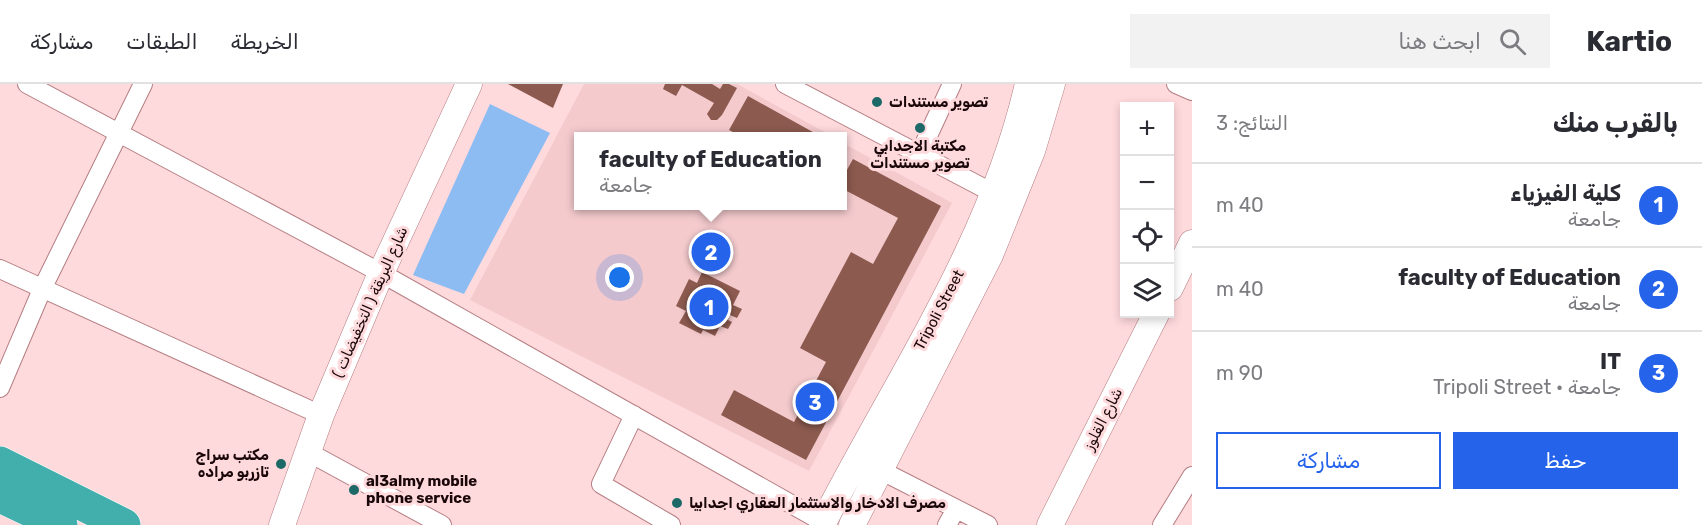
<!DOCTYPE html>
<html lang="ar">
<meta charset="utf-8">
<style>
body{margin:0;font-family:Rubik,Vazirmatn,sans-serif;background:#f2f2f3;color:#2b2b33;direction:rtl}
.controls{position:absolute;right:18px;top:18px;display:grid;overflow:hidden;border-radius:0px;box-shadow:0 3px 9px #0003}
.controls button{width:54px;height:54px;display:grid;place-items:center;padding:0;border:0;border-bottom:2px solid #e1e1e2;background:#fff;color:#2b2b33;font:30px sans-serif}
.you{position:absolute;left:620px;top:194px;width:21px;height:21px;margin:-15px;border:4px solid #fff;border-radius:50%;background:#1a73e8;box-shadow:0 0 0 9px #1a73e833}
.badge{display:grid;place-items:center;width:39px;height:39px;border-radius:50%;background:#2563eb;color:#fff;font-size:20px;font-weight:700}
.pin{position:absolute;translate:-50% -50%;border:3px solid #fff;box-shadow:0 2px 6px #0006}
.popup{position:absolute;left:574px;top:48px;width:273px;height:78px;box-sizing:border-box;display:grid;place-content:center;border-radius:0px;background:#fff;filter:drop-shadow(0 2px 4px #0005);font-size:20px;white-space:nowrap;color:#7c7c81}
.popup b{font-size:22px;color:#2b2b33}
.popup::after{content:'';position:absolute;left:50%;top:100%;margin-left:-12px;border:12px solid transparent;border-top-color:#fff}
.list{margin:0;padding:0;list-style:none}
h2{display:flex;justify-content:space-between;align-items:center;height:78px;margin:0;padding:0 24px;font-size:26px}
h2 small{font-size:20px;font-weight:400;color:#7c7c81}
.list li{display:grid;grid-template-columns:39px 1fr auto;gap:18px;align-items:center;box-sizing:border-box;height:84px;padding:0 24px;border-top:2px solid #e1e1e2}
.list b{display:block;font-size:22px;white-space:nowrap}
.list p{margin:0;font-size:20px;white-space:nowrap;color:#7c7c81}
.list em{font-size:20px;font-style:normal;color:#7c7c81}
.actions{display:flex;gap:12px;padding:18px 24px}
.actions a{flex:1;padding:14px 0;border:2px solid #2563eb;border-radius:0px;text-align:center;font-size:21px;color:#2563eb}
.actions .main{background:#2563eb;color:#fff}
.icon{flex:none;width:33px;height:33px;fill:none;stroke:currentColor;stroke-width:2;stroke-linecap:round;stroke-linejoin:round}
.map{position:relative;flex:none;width:1192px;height:441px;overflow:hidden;direction:ltr}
header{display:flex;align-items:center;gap:36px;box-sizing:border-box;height:84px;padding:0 30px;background:#fff;border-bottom:2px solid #e1e1e2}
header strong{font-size:28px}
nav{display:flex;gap:33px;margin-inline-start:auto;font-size:21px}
.search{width:420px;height:54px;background:#f2f2f3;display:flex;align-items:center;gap:15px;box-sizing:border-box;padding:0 21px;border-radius:0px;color:#7c7c81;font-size:22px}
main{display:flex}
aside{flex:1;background:#fff}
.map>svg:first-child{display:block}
.built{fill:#f4cacd}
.water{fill:#8dbcf3}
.building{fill:#8c5a4f}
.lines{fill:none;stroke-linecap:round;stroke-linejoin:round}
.street-casing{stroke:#b47d82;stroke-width:20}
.secondary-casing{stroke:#b47d82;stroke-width:27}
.highway-casing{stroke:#fff;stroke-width:34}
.street{stroke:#fff;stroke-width:18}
.secondary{stroke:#fff;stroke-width:26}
.highway{stroke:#43afad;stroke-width:33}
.poi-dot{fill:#1d6968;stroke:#ffdadd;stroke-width:2}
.labels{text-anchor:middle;stroke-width:6;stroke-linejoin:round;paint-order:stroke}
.poi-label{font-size:15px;font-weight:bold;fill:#1a0709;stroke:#ffdadd;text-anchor:start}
.street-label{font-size:15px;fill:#1a0709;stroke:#ffdadd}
</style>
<header>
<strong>Kartio</strong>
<div class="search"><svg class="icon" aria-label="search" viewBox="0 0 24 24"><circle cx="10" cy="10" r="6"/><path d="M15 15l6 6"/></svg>ابحث هنا</div>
<nav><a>الخريطة</a><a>الطبقات</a><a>مشاركة</a></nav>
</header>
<main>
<aside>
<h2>بالقرب منك<small>النتائج: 3</small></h2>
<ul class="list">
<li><span class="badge">1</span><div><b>كلية الفيزياء</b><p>جامعة</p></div><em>40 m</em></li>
<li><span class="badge">2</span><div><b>faculty of Education</b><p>جامعة</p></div><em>40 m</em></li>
<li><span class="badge">3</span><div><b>IT</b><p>جامعة · Tripoli Street</p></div><em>90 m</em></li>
</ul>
<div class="actions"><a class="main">حفظ</a><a>مشاركة</a></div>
</aside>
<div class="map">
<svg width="1192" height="441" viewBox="0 0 1192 441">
<rect width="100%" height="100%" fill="#ffdadd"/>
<path class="built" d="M584 0H737L832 52H579V122H843V59L952 119 809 387 470 216Z"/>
<path class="water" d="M490 20 550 49 464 210 413 191Z"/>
<path class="building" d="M508 0H563L553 24Z
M665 0H712L720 5 723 0H729L737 4 722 31 717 36H711L707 30 714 19 682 1 676 12 663 5Z
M748 12 820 52H741L729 46Z
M853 75 941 122 806 376 721 331 734 306 794 338 826 278 800 264 851 168 873 180 898 134 843 105V93Z
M702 188 740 207 733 221 742 225 737 234 730 231 728 236 732 238 728 245 720 242 715 252 703 246 701 250 679 239 686 227 676 222 689 195 697 199Z"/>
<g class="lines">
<defs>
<path id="street" d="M27 0 381 189 823 438
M785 0 995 110
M1176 0 1192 7
M920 69 952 0
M0 185 321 331
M0 304 43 203 143 0
M634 331 601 400 671 441
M308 368 442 441
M880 386 988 441
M947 441 956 425
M1162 441 1192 392"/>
<path id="secondary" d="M1170 204 1192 159
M282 441 321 331 381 189 469 0
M822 441C896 296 991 161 1028 0
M852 441 990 171 1032 67 1052 0
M1050 441 1156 230"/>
<path id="highway" d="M0 379 124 441
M0 412 61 441"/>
</defs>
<use href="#street" class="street-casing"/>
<use href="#secondary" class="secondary-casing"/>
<use href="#highway" class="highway-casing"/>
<use href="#street" class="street"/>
<use href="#secondary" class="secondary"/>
<use href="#highway" class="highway"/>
</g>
<g class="poi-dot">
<circle cx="877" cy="18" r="6"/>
<circle cx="920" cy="44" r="6"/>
<circle cx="281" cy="380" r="6"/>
<circle cx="354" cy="406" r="6"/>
<circle cx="677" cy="419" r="6"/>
</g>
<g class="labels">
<g class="poi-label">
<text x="889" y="23">تصوير مستندات</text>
<text x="920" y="67" text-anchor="middle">مكتبة الاجدابي<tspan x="920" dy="17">تصوير مستندات</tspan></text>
<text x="269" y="376" text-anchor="end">مكتب سراج<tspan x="269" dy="17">تازربو مراده</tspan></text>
<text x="366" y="402">al3almy mobile<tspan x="366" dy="17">phone service</tspan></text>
<text x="689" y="424">مصرف الادخار والاستثمار العقاري اجدابيا</text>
</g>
<g class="street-label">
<text transform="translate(370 218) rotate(-66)" y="5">شارع البريقة ( التخفيضات )</text>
<text transform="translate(939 226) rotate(-62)" y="5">Tripoli Street</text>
<text transform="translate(1103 335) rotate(-63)" y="5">شارع القلوز</text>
</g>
</g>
</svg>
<div class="controls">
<button>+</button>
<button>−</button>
<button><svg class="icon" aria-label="locate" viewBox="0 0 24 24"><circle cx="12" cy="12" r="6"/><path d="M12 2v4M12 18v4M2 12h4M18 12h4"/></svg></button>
<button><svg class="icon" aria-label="layers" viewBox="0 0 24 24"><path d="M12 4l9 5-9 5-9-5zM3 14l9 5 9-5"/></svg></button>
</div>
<div class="you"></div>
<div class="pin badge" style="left:709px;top:223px">1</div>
<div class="pin badge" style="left:711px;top:168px">2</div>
<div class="popup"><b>faculty of Education</b>جامعة</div>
<div class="pin badge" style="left:815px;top:318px">3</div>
</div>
</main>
